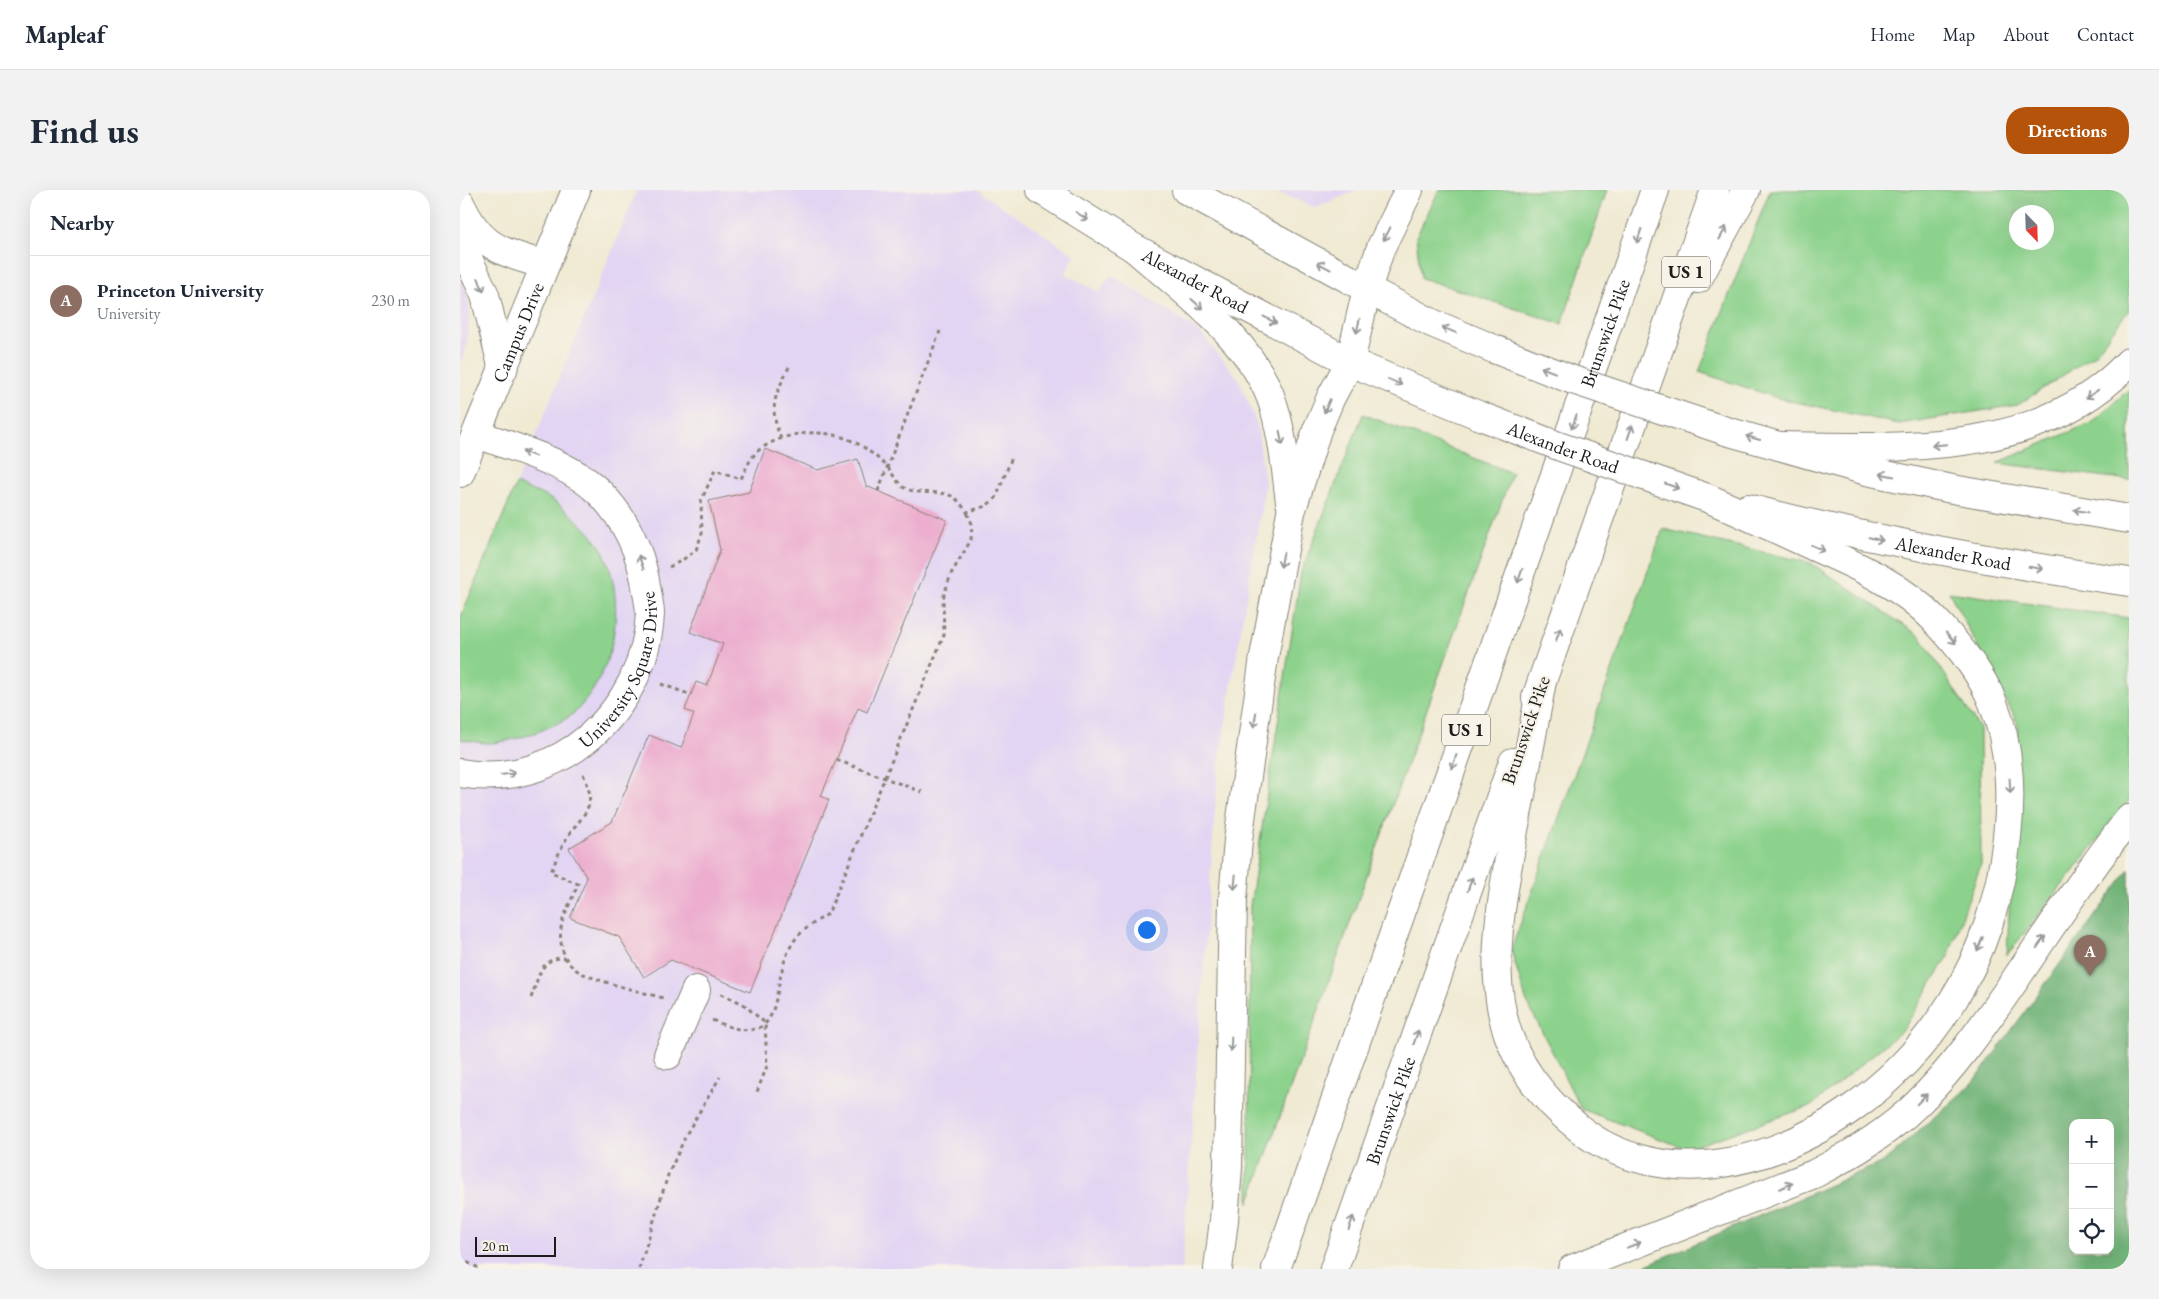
<!DOCTYPE html>
<meta charset="utf-8">
<style>
body{margin:0;font-family:"EB Garamond",serif;background:#f2f2f3;color:#1f2937}
.controls{position:absolute;right:15px;bottom:15px;display:grid;overflow:hidden;border-radius:10px;box-shadow:0 5px 20px #0002}
.controls button{width:45px;height:45px;display:grid;place-items:center;padding:0;border:0;border-bottom:1px solid #e0e1e3;background:#fff;color:#1f2937;font:25px sans-serif}
.compass{position:absolute;left:1549px;top:15px;width:45px;height:45px;border-radius:50%;background:#fff;box-shadow:0 5px 20px #0002;rotate:157deg}
.scale{position:absolute;left:15px;bottom:12px;width:81px;box-sizing:border-box;padding-left:5px;border:2px solid #1c1c1c;border-top:0;font-size:14px;line-height:18px;white-space:nowrap;color:#1c1c1c;-webkit-text-stroke:4px #f7f3e8;paint-order:stroke}
.you{position:absolute;left:686px;top:739px;width:18px;height:18px;margin:-12px;border:4px solid #fff;border-radius:50%;background:#1a73e8;box-shadow:0 0 0 8px #1a73e833}
.badge{display:grid;place-items:center;width:32px;height:32px;border-radius:50%;background:#b45309;color:#fff;font-size:16px;font-weight:700}
.pin{position:absolute;translate:-50% -41px;filter:drop-shadow(0 1px 2px #0008)}
.pin::after{content:'';position:absolute;top:26px;width:18px;height:15px;background:inherit;clip-path:polygon(0 0,100% 0,50% 100%)}
.list{margin:0;padding:0;list-style:none}
h2{display:flex;justify-content:space-between;align-items:center;height:65px;margin:0;padding:0 20px;font-size:21px}
h2 small{font-size:16px;font-weight:400;color:#747a83}
.list li{display:grid;grid-template-columns:32px 1fr auto;gap:15px;align-items:center;box-sizing:border-box;height:90px;padding:0 20px;border-top:1px solid #e0e1e3}
.list b{display:block;font-size:19px;white-space:nowrap}
.list p{margin:0;font-size:16px;white-space:nowrap;color:#747a83}
.list em{font-size:16px;font-style:normal;color:#747a83}
.icon{flex:none;width:28px;height:28px;fill:none;stroke:currentColor;stroke-width:2;stroke-linecap:round;stroke-linejoin:round}
.map{position:relative;flex:none;width:1669px;height:1079px;overflow:hidden;border-radius:20px}
header{display:flex;align-items:center;gap:30px;box-sizing:border-box;height:70px;padding:0 25px;background:#fff;border-bottom:1px solid #e0e1e3}
header strong{font-size:24px}
nav{display:flex;gap:28px;margin-inline-start:auto;font-size:18px}
.intro{display:flex;align-items:center;justify-content:space-between;box-sizing:border-box;height:120px;padding:0 30px}
h1{margin:0;font-size:35px}
.button{padding:12px 22px;border-radius:20px;background:#b45309;color:#fff;font-size:18px;font-weight:700}
main{display:flex;gap:30px;padding:0 30px}
aside{flex:1;background:#fff;border-radius:20px;box-shadow:0 5px 20px #0002}
.map>svg:first-child{display:block}
.built{fill:#e2d4f3}
.green{fill:#8cd28c;stroke:#547754;fill-rule:evenodd}
.forest{fill:#71b478;stroke:#46684a;fill-rule:evenodd}
.building{fill:#ecadcf}
.lines{fill:none;stroke-linecap:round;stroke-linejoin:round}
.minor-casing{stroke:#868378;stroke-width:30}
.major-casing{stroke:#868378;stroke-width:30}
.highway-casing{stroke:#868378;stroke-width:30}
.path{stroke:#868378;stroke-width:3;stroke-dasharray:4 4;stroke-linecap:butt}
.minor{stroke:#fff;stroke-width:28}
.major{stroke:#fff;stroke-width:28}
.highway{stroke:#fff;stroke-width:28}
.major-bridge-casing{stroke:#868378;stroke-width:30;stroke-linecap:butt}
.major-bridge{stroke:#fff;stroke-width:28}
.oneway{stroke:#999}
.labels{text-anchor:middle;stroke-width:4.5;stroke-linejoin:round;paint-order:stroke}
.shield{fill:#f7f3e8;stroke:#5e5c59;stroke-width:1}
.shield-label{font-size:18px;font-weight:bold;fill:#1c1c1c}
.street-label{font-size:19px;fill:#1c1c1c;stroke:#f7f3e8}
</style>
<header>
<strong>Mapleaf</strong>
<nav><a>Home</a><a>Map</a><a>About</a><a>Contact</a></nav>
</header>
<div class="intro"><h1>Find us</h1><a class="button">Directions</a></div>
<main>
<aside>
<h2>Nearby<small></small></h2>
<ul class="list">
<li><span class="badge" style="background:#8d6e63">A</span><div><b>Princeton University</b><p>University</p></div><em>230 m</em></li>
</ul>
</aside>
<div class="map">
<svg width="1669" height="1079" viewBox="0 0 1669 1079">
<rect width="100%" height="100%" fill="#f7f3e8"/>
<filter id="ink" filterUnits="userSpaceOnUse"><feTurbulence type="fractalNoise" baseFrequency=".02" numOctaves="2"/><feDisplacementMap in="SourceGraphic" scale="10" xChannelSelector="R" yChannelSelector="G"/><feConvolveMatrix kernelMatrix="1 2 1 2 8 2 1 2 1" color-interpolation-filters="sRGB"/></filter>
<filter id="wash" filterUnits="userSpaceOnUse"><feTurbulence type="fractalNoise" baseFrequency=".0096" numOctaves="4" result="noise"/><feDisplacementMap in="SourceGraphic" scale="20" xChannelSelector="R" yChannelSelector="G"/><feGaussianBlur stdDeviation="1.12" result="paint"/><feColorMatrix in="noise" values="0 0 0 0 0 0 0 0 0 0 0 0 0 0 0 0 0 1.4 0 .05"/><feComposite in="paint" operator="in"/></filter>
<g filter="url(#wash)">
<rect width="100%" height="100%" fill="#f0ead3"/>
<path class="built" d="M177 0H517L615 65 605 84 639 102 651 85 739 141 778 188 797 234 805 294 758 578 722 1079H0V429Z
M813 0H897L856 18Z
M0 86 7 101 10 122 7 153 0 175Z"/>
<path class="green" d="M979 0H1147L1102 134 961 88 956 47Z
M1310 0H1669V120L1634 165 1558 215 1439 234 1321 209 1239 182ZM1556 22H1586V52H1556Z
M1669 199V290L1537 273 1633 232Z
M903 224 1052 283 789 1013 790 716 841 382Z
M56 294C66 299 77 302 87 307 104 316 136 346 144 363 167 414 155 483 115 522 99 537 48 554 26 553 18 553 8 550 0 549V429Z
M1203 339 1351 373 1460 446 1520 539 1521 674 1488 767 1443 840 1351 916 1227 959 1121 919 1066 810 1051 760Z
M1489 402 1669 428V611L1547 765 1558 534Z"/>
<path class="forest" d="M1669 679V1079H1177L1423 972 1513 893ZM1613 933H1650V1060H1613Z"/>
<g id="blocks">
<path class="building" d="M305 259 358 280 398 269 406 296 487 330 407 522 398 518 361 606 369 610 290 802 211 770 184 787 159 747 110 728 127 688 109 658 152 632 189 545 221 558 234 524 225 520 236 492 247 496 263 454 230 442 260 360 249 311 289 302Z"/>
</g>
</g>
<g filter="url(#ink)">
<use href="#blocks" fill-opacity="0" stroke="#868378" stroke-width="1"/>
<g class="lines">
<defs>
<g id="minor">
<path id="s1" d="M581 0 674 58 890 172"/>
<path d="M726 0 907 99"/>
<path d="M0 13C21 58 40 61 84 75"/>
<path d="M0 51 25 105 43 180"/>
<path id="s2" d="M0 283 116 0"/>
<path id="s3" d="M0 583C98 601 185 521 190 424 190 417 188 409 187 402 182 365 168 332 141 304 111 273 57 259 17 244"/>
<path d="M208 865 236 800"/>
</g>
<g id="major">
<path d="M907 99 972 133 1034 159"/>
<path d="M890 172 1018 225"/>
<path d="M1266 241 1407 281 1492 299 1669 329"/>
<path id="s4" d="M1288 318C1414 351 1540 373 1669 392"/>
</g>
<g id="highway">
<path d="M674 58C723 101 795 152 814 217 823 248 826 280 830 312"/>
<path d="M1238 89 1286 0"/>
<path d="M1319 256C1439 257 1579 269 1669 172"/>
<path d="M1082 491C1073 540 1064 590 1054 640 1044 698 1030 763 1042 822 1052 871 1082 909 1120 939 1157 969 1209 980 1256 974 1352 961 1441 894 1492 812 1523 763 1541 704 1547 647 1552 602 1550 556 1533 513 1521 482 1497 453 1474 429 1442 396 1400 377 1359 359 1322 342 1286 325 1250 309"/>
<path d="M1076 508 1255 0"/>
<path d="M758 1079 764 1030 768 977 773 709 778 650 804 467 831 322 846 275 857 240 871 207 890 172 907 99 921 57 949 0"/>
<path id="s5" d="M816 1079 1195 0"/>
<path id="s6" d="M874 1079 1053 572"/>
<path d="M1112 1079 1354 984C1391 965 1426 944 1457 914 1495 877 1525 833 1555 790 1592 735 1628 681 1669 629"/>
</g>
</defs>
<use href="#minor" class="minor-casing"/>
<use href="#major" class="major-casing"/>
<use href="#highway" class="highway-casing"/>
<path class="path" d="M321 249C308 216 315 206 330 175
M418 301 480 141
M209 377 221 371 236 360 242 344 241 311 255 280 281 289C287 276 292 263 305 256 335 238 377 238 406 259 414 265 423 272 429 279 433 285 438 293 443 297 459 307 480 298 495 308 499 311 504 318 507 322L526 316 536 308 552 267
M201 494 231 505
M377 570 462 602
M123 584C138 616 125 622 108 646 101 657 96 670 91 682L118 694C113 707 106 720 102 733 98 748 102 770 115 779 129 790 183 802 203 808
M261 804 282 813 305 833 307 876 297 902
M71 808C79 787 80 767 105 768
M252 830C331 865 307 799 331 756 339 741 354 733 368 724L484 445 483 408 491 384 511 350 512 334 507 322
M0 1069 21 1079
M179 1079 208 985 227 943 260 887"/>
<use href="#minor" class="minor"/>
<use href="#major" class="major"/>
<use href="#highway" class="highway"/>
<defs>
<g id="major-bridge">
<path d="M1034 159 1113 190 1266 241"/>
<path id="s7" d="M1018 225 1101 257 1250 309"/>
</g>
</defs>
<use href="#major-bridge" class="major-bridge-casing"/>
<use href="#major-bridge" class="major-bridge"/>
</g>
<defs><path id="oneway-shaft" d="M-6 0H5M1.5-3L5.5 0L1.5 3" fill="none" stroke-width="1.6" stroke-linecap="round" stroke-linejoin="round" transform="scale(1.25)"/></defs>
<g class="oneway">
<use href="#oneway-shaft" transform="translate(622 26) rotate(32)"/>
<use href="#oneway-shaft" transform="translate(1263 43) rotate(-61)"/>
<use href="#oneway-shaft" transform="translate(927 44) rotate(117)"/>
<use href="#oneway-shaft" transform="translate(1179 46) rotate(109)"/>
<use href="#oneway-shaft" transform="translate(864 76) rotate(-152)"/>
<use href="#oneway-shaft" transform="translate(21 95) rotate(69)"/>
<use href="#oneway-shaft" transform="translate(737 114) rotate(42)"/>
<use href="#oneway-shaft" transform="translate(810 130) rotate(28)"/>
<use href="#oneway-shaft" transform="translate(898 136) rotate(103)"/>
<use href="#oneway-shaft" transform="translate(989 140) rotate(-157)"/>
<use href="#oneway-shaft" transform="translate(1088 180) rotate(-159)"/>
<use href="#oneway-shaft" transform="translate(935 192) rotate(23)"/>
<use href="#oneway-shaft" transform="translate(1632 204) rotate(146)"/>
<use href="#oneway-shaft" transform="translate(867 216) rotate(113)"/>
<use href="#oneway-shaft" transform="translate(1114 232) rotate(109)"/>
<use href="#oneway-shaft" transform="translate(1170 242) rotate(-71)"/>
<use href="#oneway-shaft" transform="translate(821 248) rotate(79)"/>
<use href="#oneway-shaft" transform="translate(1293 248) rotate(-164)"/>
<use href="#oneway-shaft" transform="translate(1479 255) rotate(175)"/>
<use href="#oneway-shaft" transform="translate(69 264) rotate(-159)"/>
<use href="#oneway-shaft" transform="translate(1427 285) rotate(-169)"/>
<use href="#oneway-shaft" transform="translate(1212 296) rotate(19)"/>
<use href="#oneway-shaft" transform="translate(1621 321) rotate(-170)"/>
<use href="#oneway-shaft" transform="translate(1416 349) rotate(13)"/>
<use href="#oneway-shaft" transform="translate(1358 358) rotate(24)"/>
<use href="#oneway-shaft" transform="translate(822 370) rotate(101)"/>
<use href="#oneway-shaft" transform="translate(181 372) rotate(-110)"/>
<use href="#oneway-shaft" transform="translate(1576 378) rotate(9)"/>
<use href="#oneway-shaft" transform="translate(1060 386) rotate(109)"/>
<use href="#oneway-shaft" transform="translate(1098 445) rotate(-71)"/>
<use href="#oneway-shaft" transform="translate(1491 448) rotate(49)"/>
<use href="#oneway-shaft" transform="translate(795 530) rotate(98)"/>
<use href="#oneway-shaft" transform="translate(994 572) rotate(109)"/>
<use href="#oneway-shaft" transform="translate(48 584) rotate(-7)"/>
<use href="#oneway-shaft" transform="translate(1550 596) rotate(87)"/>
<use href="#oneway-shaft" transform="translate(775 692) rotate(95)"/>
<use href="#oneway-shaft" transform="translate(1010 694) rotate(-71)"/>
<use href="#oneway-shaft" transform="translate(1581 752) rotate(-55)"/>
<use href="#oneway-shaft" transform="translate(1520 754) rotate(113)"/>
<use href="#oneway-shaft" transform="translate(956 847) rotate(-71)"/>
<use href="#oneway-shaft" transform="translate(771 854) rotate(92)"/>
<use href="#oneway-shaft" transform="translate(1462 909) rotate(-45)"/>
<use href="#oneway-shaft" transform="translate(1326 996) rotate(-22)"/>
<use href="#oneway-shaft" transform="translate(891 1033) rotate(-71)"/>
<use href="#oneway-shaft" transform="translate(1174 1055) rotate(-21)"/>
</g>
</g>
<g class="labels">
<g class="shield">
<rect x="1202" y="66.5" width="48" height="31" rx="4"/>
<rect x="982" y="524.5" width="48" height="31" rx="4"/>
</g>
<g class="shield-label">
<text x="1226" y="88">US 1</text>
<text x="1006" y="546">US 1</text>
</g>
<g class="street-label">
<text dy="7" stroke="none"><textPath href="#s1" startOffset="179">Alexander Road</textPath></text>
<text dy="7" stroke="none"><textPath href="#s2" startOffset="152">Campus Drive</textPath></text>
<text dy="7" stroke="none"><textPath href="#s5" startOffset="992">Brunswick Pike</textPath></text>
<text dy="7" stroke="none"><textPath href="#s7" startOffset="91">Alexander Road</textPath></text>
<text dy="7" stroke="none"><textPath href="#s4" startOffset="210">Alexander Road</textPath></text>
<text dy="7" stroke="none"><textPath href="#s3" startOffset="215">University Square Drive</textPath></text>
<text transform="translate(1065 540) rotate(-71)" y="7">Brunswick Pike</text>
<text dy="7" stroke="none"><textPath href="#s6" startOffset="168">Brunswick Pike</textPath></text>
</g>
</g>
</svg>
<div class="controls">
<button>+</button>
<button>−</button>
<button><svg class="icon" aria-label="locate" viewBox="0 0 24 24"><circle cx="12" cy="12" r="6"/><path d="M12 2v4M12 18v4M2 12h4M18 12h4"/></svg></button>
</div>
<svg class="compass" viewBox="-18 -18 36 36"><path d="M0-13l5 13h-10z" fill="#e53935"/><path d="M0 13l5-13h-10z" fill="#747a83"/></svg>
<div class="scale">20 m</div>
<div class="you"></div>
<div class="pin badge" style="left:1630px;top:786px;background:#8d6e63">A</div>
</div>
</main>
